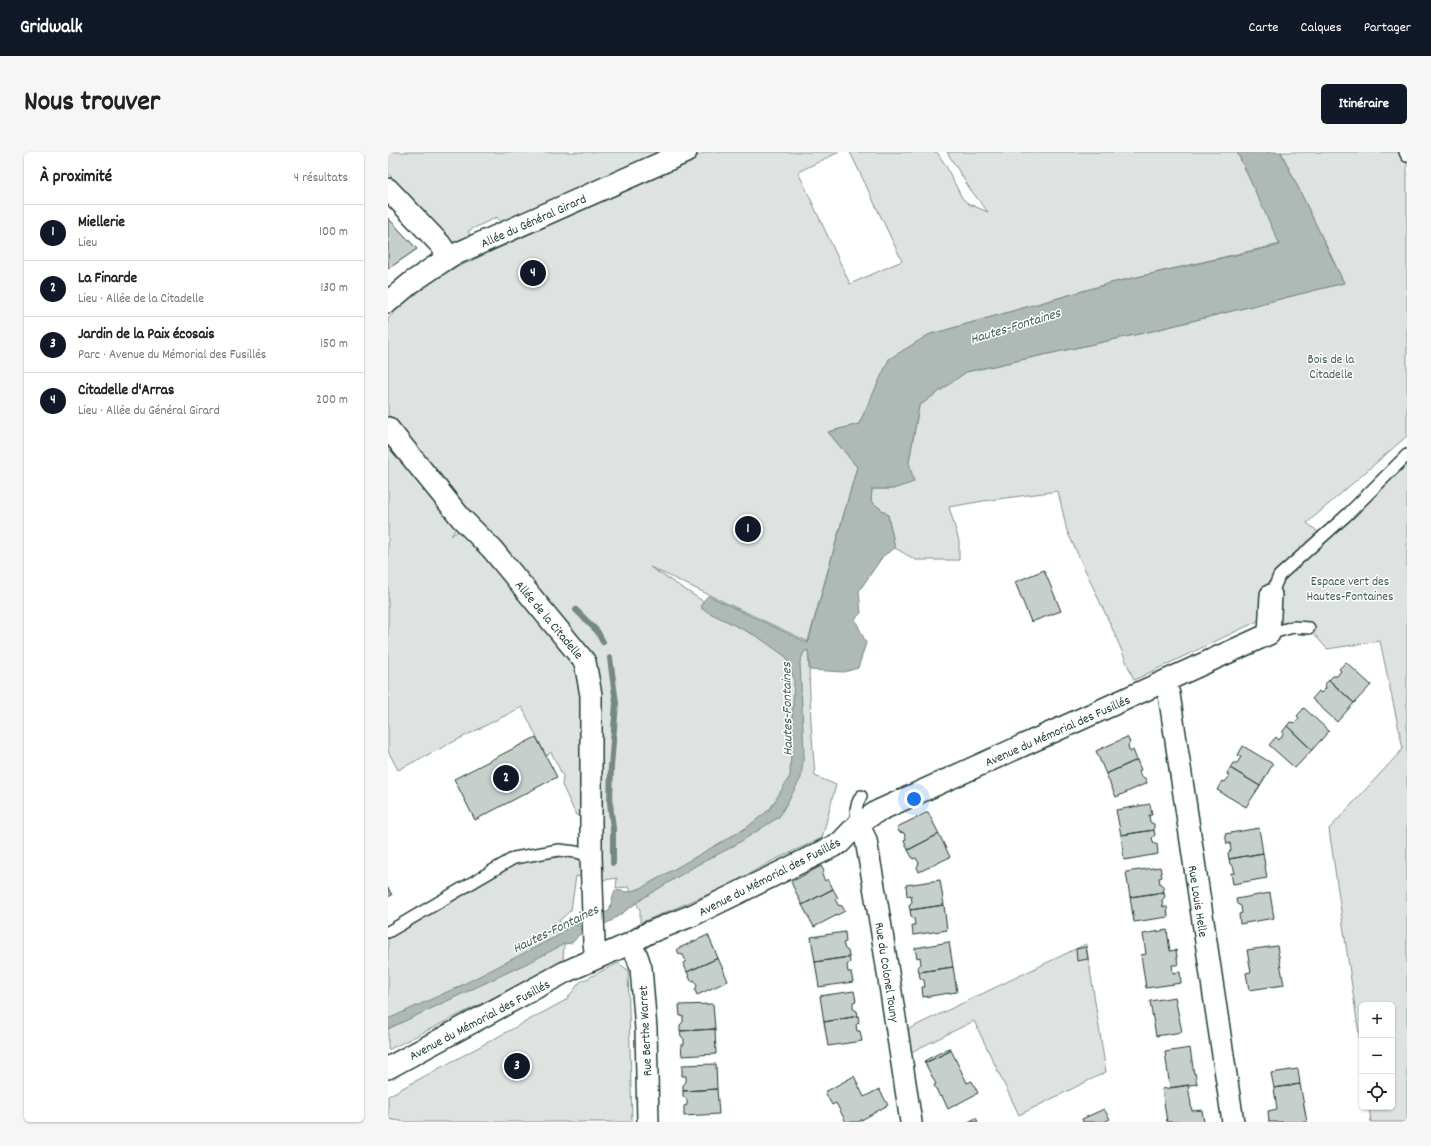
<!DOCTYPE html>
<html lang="fr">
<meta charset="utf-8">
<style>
body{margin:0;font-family:Dekko,sans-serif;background:#f6f6f6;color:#202124}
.controls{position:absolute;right:12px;bottom:12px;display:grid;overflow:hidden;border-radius:6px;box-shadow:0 1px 3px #0004}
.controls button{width:36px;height:36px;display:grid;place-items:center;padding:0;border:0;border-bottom:1px solid #e0e0e0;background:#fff;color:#202124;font:20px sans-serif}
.you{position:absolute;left:526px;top:647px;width:14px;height:14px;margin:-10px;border:3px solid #fff;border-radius:50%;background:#1a73e8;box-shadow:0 0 0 6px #1a73e833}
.badge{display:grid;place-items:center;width:26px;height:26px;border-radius:50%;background:#111827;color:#fff;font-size:13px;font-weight:700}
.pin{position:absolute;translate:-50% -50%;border:2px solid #fff;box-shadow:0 1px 4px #0006}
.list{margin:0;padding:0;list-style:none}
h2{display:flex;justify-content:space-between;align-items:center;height:52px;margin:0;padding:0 16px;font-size:17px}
h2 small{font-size:13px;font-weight:400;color:#757577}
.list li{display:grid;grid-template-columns:26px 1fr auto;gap:12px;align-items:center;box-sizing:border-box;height:56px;padding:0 16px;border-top:1px solid #e0e0e0}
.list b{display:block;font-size:15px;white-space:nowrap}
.list p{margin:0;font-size:13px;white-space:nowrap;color:#757577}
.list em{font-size:13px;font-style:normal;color:#757577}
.icon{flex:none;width:22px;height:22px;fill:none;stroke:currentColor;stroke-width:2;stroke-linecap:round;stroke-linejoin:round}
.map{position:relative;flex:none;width:1019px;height:970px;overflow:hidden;border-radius:6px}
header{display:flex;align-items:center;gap:24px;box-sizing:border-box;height:56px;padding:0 20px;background:#111827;color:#fff}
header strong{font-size:19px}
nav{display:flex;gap:22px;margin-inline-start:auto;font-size:14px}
.intro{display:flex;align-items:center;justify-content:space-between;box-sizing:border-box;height:96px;padding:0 24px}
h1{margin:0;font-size:28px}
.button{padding:10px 18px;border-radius:6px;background:#111827;color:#fff;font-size:14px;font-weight:700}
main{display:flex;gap:24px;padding:0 24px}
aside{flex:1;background:#fff;border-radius:6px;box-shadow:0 1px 3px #0004}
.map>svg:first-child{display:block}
.green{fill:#dee3e2;stroke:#7e908b;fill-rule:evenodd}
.water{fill:#afbab7;stroke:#758883}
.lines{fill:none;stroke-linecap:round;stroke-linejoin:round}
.stream{stroke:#758883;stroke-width:6}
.building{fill:#c7cfcc;stroke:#1f3d34}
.service-casing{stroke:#1f3d34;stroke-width:14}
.minor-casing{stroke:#1f3d34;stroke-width:24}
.service{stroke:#fff;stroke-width:11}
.minor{stroke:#fff;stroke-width:21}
.labels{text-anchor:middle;stroke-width:3;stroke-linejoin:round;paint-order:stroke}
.street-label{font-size:13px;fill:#1f3d34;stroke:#fff}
.park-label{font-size:13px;fill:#455e57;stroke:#fff}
.water-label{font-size:14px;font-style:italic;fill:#4a625b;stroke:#fff}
</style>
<header>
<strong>Gridwalk</strong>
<nav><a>Carte</a><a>Calques</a><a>Partager</a></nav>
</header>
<div class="intro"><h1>Nous trouver</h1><a class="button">Itinéraire</a></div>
<main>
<aside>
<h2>À proximité<small>4 résultats</small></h2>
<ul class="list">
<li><span class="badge">1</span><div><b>Miellerie</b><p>Lieu</p></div><em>100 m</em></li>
<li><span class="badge">2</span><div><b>La Finarde</b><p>Lieu · Allée de la Citadelle</p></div><em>130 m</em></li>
<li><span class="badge">3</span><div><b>Jardin de la Paix écosais</b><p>Parc · Avenue du Mémorial des Fusillés</p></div><em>150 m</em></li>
<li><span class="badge">4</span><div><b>Citadelle d'Arras</b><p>Lieu · Allée du Général Girard</p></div><em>200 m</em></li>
</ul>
</aside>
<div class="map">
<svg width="1019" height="970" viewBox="0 0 1019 970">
<rect width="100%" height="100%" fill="#fff"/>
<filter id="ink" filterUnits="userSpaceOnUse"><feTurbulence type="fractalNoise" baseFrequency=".025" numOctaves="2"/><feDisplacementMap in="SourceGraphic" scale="8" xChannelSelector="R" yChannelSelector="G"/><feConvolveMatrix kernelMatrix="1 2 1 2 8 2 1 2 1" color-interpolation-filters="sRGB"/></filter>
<g filter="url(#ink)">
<path class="green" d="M0 0H276L114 74 109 65 80 79 84 86 62 95 0 21Z
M318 0H451L410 20 462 132 514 109 462 0H549L558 14 574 46 581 52 600 60 582 37 559 0H849L892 92 723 131 540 183 483 246 471 272 440 280 469 315 420 489 423 571 427 624 448 633 434 686 386 708 335 736 252 771V758L241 735 228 736 229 726C210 729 206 730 188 724L183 758 171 769 177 776 175 808 159 819 0 898V780L126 706 171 698 202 704 203 672 188 663 174 633 175 624 163 600 158 604 134 555 10 618 0 599V294L67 371V378L63 384 80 372 89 368 0 263V167C17 147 37 133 59 120ZM262 415 419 489V490L400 504Z
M893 0H1019V284L919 371 934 383 1019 303V970H983L981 955H1004V853H974V903L941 677 1015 597 992 489 939 497 921 476 881 482 872 468 746 528 725 478 679 379 670 339 595 349 561 355 571 389V408H528L507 396 500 363 483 349 484 337H505L521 310 531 254 578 220 760 180 956 131Z
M698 792 718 920 631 963 586 869 513 905 510 882Z
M230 811 240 818 244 970H18L0 967V944L178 848 192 830Z"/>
<path class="water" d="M849 0H893L956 131 760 180 578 220 531 254 521 310 526 330 505 337H484L483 349 500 363 507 396 495 404 471 439 473 461 467 467 478 491 470 516 456 520 422 518 420 498 416 500 412 510 416 600 413 626 391 665 344 695 309 713 257 745 223 769 191 783 184 791 176 792 146 808 0 877V867L72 834 171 783 186 769 187 773 221 759 227 738 240 740 253 736 358 676 382 657 402 624 406 527 398 505 370 485 314 457C312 453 316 447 320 444L325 446 420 491 469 315 440 280 471 272 501 207 540 183 723 131 892 93Z"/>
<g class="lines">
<path class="stream" d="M188 458 209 479 215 490
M222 506 228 551 223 615 222 651 225 676V711"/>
</g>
<path class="building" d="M0 66 29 97 0 117Z
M361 364 371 384 359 390 348 370Z
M656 418 673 459 643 470 627 430Z
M958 510 983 533 966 551 941 528 945 524H949L953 519 951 517Z
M941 528 966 551 949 570 924 547 931 539 933 541 938 536 937 532Z
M916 556 941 579 924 598 899 574 902 570 907 571 911 566 909 564Z
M899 574 924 598 907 616 881 593 888 585 891 588 895 583V579Z
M148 585 169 625 87 668 66 627Z
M739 585 742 590 740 594 742 600 745 598 749 608 718 622 708 599Z
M855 594 885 612 872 634 842 616 845 611H849L853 605 850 603Z
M749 608 753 618 751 619 753 625 757 626 759 631 728 645 718 622Z
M842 616 872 634 858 655 829 638 834 629 837 630 841 625 839 621Z
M762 652 764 663H761L762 670 766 672V678L733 683 728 658Z
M540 660 551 682 520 698 516 688 518 687 516 681 511 680 509 675Z
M871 676 875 701 841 707 840 701 843 698 842 691 839 692 837 682Z
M766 678 767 683 764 686 766 692H769L770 702 736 708 733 683Z
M551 682 562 705 531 720 529 715 531 711 528 706 525 707 520 698Z
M875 701 879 726 845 732 843 721H847L845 714 842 712 841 707Z
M433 714 436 719 434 723 437 729 440 727 445 737 414 753 403 730Z
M772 715 774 725 771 726 772 732 775 734 776 740 742 745 738 720Z
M552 728 556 753 522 758 521 753 524 750 523 743 519 744 518 733Z
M0 736 4 743 0 745Z
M445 737 450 746 447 747 450 753 454 754 457 759 426 775 414 753Z
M776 740 777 745 774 748 775 755H779L780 765 746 770 742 745Z
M882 741 886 766 852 772 851 762 854 761 853 754 849 752 848 747Z
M556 753 559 778 525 783 524 773H527L526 766 523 764 522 758Z
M779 778 782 799 788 798 790 813H784L785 821 792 820 793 831 758 836 753 803 758 802 755 782Z
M457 780 458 790 455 791 457 797 460 799 461 805 427 810 423 785Z
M320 783 330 806 299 820 295 811 298 809 295 803 291 802 289 797Z
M561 790 565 815 531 820 530 815 533 812 532 805 529 806 527 796Z
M889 794 896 833 861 838 858 821 863 820 859 798Z
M698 795 700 807 689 809 688 797Z
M461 805 462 810 459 813 460 820H463L465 830 431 835 427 810Z
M330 806 340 829 309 843 307 838 309 834 306 828 303 829 299 820Z
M565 815 569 840 535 845 534 835H537L536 828 532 826 531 820Z
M466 839 468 849 465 850V857L469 859 470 864 436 870 432 844Z
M787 845 794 880 768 884 762 849Z
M325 852 327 877 292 879V873L295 870V864H292L291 853Z
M470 864 471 870 468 873 469 879H472L474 889 440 894 436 870Z
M327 877 328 902 294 904 293 893H296V887L293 884 292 879Z
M561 896H562L579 931 584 929 590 941 560 957 554 944 552 945 546 933 548 932 537 911 562 899Z
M561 896 562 899 537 911 536 909Z
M802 896 806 922 807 921 809 932 782 936 777 900Z
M328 912 329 937 295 939V933L298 930V924H294V913Z
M910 917 912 932 886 936 883 921Z
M466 924 476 945 491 937 500 953 470 970H458L448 951 444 953 437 940Z
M912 932 919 970H881L880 959 889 957 886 936Z
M800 933 804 959 814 958 816 970H779L774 937Z
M329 937 331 962 296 964V954L299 953V947L295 944V939Z
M716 957 722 967 716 970H695L694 967Z
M588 966 590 970H580Z"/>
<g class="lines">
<defs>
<path id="service" d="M1017 0 1019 4
M883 443 891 424 962 360 1019 303
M881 482 905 475 921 476
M470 672C467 661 467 654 473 644
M0 780 126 706 171 698 188 700 203 704"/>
<path id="minor" d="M0 37 52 92 61 105
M0 150 24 130 61 105 298 0
M0 276 73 366 104 397 197 510 203 543V704L206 791 208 806
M775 530 781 542 845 970
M470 672 478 688 493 775 523 970
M241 792 249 804 253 816 258 877 260 970
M0 916 177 820 241 792 260 781 305 763 452 691 470 672 490 659 881 482 883 443"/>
</defs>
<use href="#service" class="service-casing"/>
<use href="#minor" class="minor-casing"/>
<use href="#service" class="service"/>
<use href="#minor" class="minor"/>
</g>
</g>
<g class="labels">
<g class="street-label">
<text transform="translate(145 68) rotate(-24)" y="5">Allée du Général Girard</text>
<text transform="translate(162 467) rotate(50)" y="5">Allée de la Citadelle</text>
<text transform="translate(669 578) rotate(-24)" y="5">Avenue du Mémorial des Fusillés</text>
<text transform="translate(381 724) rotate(-27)" y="5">Avenue du Mémorial des Fusillés</text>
<text transform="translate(811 749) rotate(81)" y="5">Rue Louis Helle</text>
<text transform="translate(500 820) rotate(81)" y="5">Rue du Colonel Touny</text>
<text transform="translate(91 867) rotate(-28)" y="5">Avenue du Mémorial des Fusillés</text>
<text transform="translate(256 879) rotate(-93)" y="5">Rue Berthe Warret</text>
</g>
<g class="park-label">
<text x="943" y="211">Bois de la<tspan x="943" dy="15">Citadelle</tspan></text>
<text x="962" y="433">Espace vert des<tspan x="962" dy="15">Hautes-Fontaines</tspan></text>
</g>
<g class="water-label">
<text transform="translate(627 173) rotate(-17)" y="5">Hautes-Fontaines</text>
<text transform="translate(398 557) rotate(-91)" y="5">Hautes-Fontaines</text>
<text transform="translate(167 776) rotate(-26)" y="5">Hautes-Fontaines</text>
</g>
</g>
</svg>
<div class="controls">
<button>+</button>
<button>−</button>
<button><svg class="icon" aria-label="locate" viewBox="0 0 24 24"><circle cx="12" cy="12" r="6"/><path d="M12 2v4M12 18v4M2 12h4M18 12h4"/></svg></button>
</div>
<div class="you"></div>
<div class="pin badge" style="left:360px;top:377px">1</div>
<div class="pin badge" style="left:118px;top:626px">2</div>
<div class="pin badge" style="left:129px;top:914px">3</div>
<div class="pin badge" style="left:145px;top:121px">4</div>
</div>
</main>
